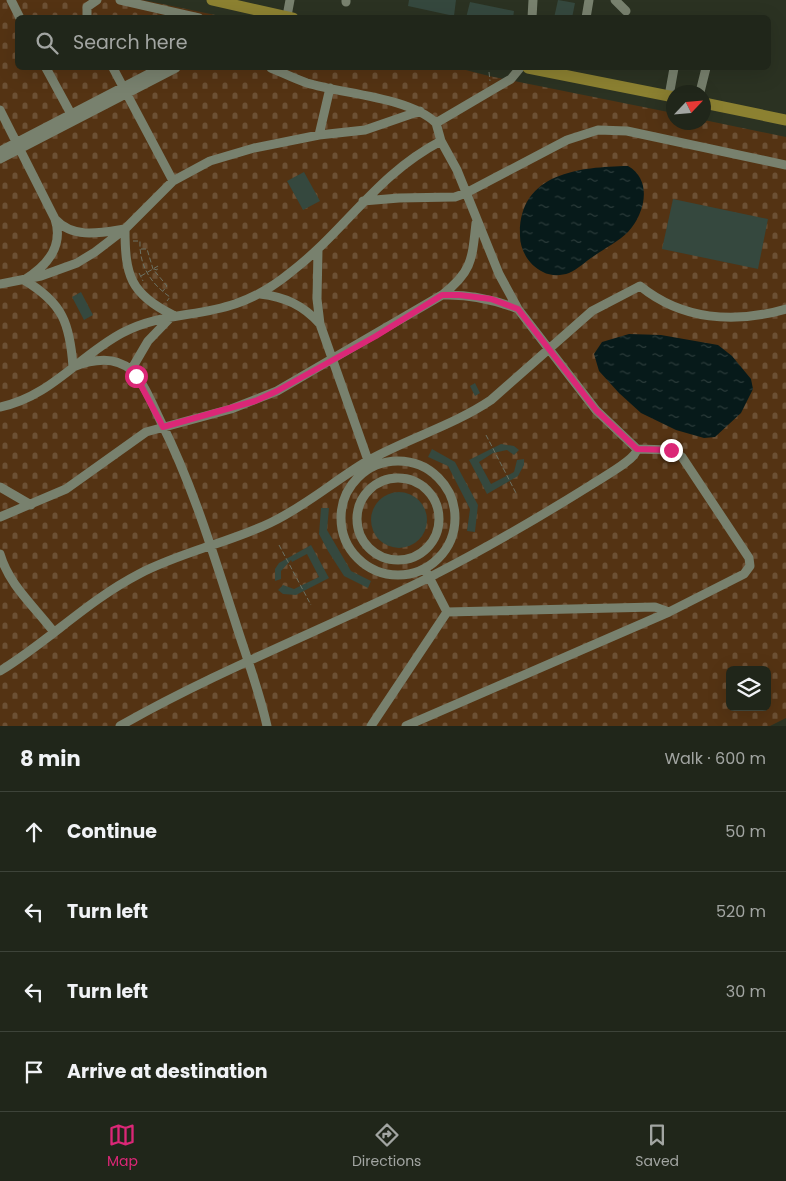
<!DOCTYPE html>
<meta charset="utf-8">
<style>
body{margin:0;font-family:Poppins,sans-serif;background:#282e23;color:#f1f3f6}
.controls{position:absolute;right:15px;bottom:15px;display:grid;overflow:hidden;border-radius:8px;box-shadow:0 5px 20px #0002}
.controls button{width:45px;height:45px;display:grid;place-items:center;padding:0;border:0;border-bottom:1px solid #3d4339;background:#20261a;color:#f1f3f6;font:25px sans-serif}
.compass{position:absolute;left:666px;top:85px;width:45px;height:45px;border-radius:50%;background:#20261a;box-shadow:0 5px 20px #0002;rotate:64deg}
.stop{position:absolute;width:15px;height:15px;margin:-11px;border:4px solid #db2777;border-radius:50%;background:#fff}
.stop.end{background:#db2777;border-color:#fff;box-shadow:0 1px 5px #0008}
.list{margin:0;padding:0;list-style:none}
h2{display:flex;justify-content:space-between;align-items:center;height:65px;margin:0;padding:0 20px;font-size:21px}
h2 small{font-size:16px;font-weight:400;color:#a2a5a2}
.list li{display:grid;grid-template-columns:32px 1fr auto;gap:15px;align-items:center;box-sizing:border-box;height:80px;padding:0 20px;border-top:1px solid #3d4339}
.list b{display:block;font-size:19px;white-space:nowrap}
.list em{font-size:16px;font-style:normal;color:#a2a5a2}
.icon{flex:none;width:28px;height:28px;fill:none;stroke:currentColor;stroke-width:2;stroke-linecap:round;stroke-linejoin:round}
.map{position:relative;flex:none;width:786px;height:726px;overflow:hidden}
.search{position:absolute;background:#20261a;box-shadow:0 5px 20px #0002;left:15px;right:15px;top:15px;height:55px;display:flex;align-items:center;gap:12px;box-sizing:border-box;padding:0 18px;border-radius:8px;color:#a2a5a2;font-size:19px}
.sheet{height:385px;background:#20261a}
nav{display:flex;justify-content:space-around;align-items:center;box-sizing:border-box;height:70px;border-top:1px solid #3d4339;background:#20261a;font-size:14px;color:#a2a5a2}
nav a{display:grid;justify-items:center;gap:2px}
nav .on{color:#db2777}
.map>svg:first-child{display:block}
.cemetery{fill:url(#cemetery-stones);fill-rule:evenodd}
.water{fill:url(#water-ripples)}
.building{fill:#35483e}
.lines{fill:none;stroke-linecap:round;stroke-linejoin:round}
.path{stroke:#6c7264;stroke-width:1;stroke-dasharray:5 2.5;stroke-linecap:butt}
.minor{stroke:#78816e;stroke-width:9}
.major{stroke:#8c8131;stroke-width:11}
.route{stroke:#db2777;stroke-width:6}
</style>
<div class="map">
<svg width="786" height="726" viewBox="0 0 786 726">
<defs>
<pattern id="cemetery-stones" width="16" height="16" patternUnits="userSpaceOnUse" patternTransform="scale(1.25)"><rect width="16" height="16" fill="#543313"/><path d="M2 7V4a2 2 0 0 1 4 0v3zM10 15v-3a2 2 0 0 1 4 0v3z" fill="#6c5034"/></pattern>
<pattern id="water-ripples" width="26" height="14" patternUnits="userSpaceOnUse" patternTransform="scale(1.25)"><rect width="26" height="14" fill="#071a1a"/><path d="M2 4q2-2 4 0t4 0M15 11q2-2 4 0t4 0" fill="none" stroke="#2b3b3a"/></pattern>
</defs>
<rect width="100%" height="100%" fill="#2b3222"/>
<path class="cemetery" d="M0 0H143L225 17 18 18V68H458L489 76 673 113 674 122H704V120L786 137V718L770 726H0ZM730 670H767V707H730Z"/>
<path class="water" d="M628 166C653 180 645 214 628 232 619 241 605 248 594 256 586 261 577 270 569 273 561 276 550 276 543 272 530 266 520 251 520 236 518 173 579 167 628 166Z
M629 334 661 335 718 345 732 356 751 379 753 389 741 413 715 437 704 438 676 430 641 413 619 393 599 371 594 354 602 342Z"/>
<path class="building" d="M409 0H456L454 16 408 6Z
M558 0 575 3 572 18H554Z
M470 2 514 11 513 18H466Z
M304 172 320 201 303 210 287 181Z
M673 199 768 219 758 269 662 249Z
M81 292 93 315 84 320 72 297Z
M475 383 480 393 475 396 470 386Z
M501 444 514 446 519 450 514 455 507 450 493 453 479 462 491 484 514 472 517 460 524 459V465L518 476 487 494 469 460Z
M432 449 455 462 464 479 478 505 475 532 467 531 470 509 448 466 428 457Z
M371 520a28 28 0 1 1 56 0a28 28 0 1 1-56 0Z
M321 508H329L327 530 351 571 371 581 368 588 344 576 328 551 319 534Z
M311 545 329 578 296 595 283 594 278 590 283 585 294 589 319 577 307 554 292 562 291 560 281 571V579L275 581V569L279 563Z"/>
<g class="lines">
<path class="path" d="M489 72 490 81
M133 241H140C139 265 150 283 170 297L167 301
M141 249H147L153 269 167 286 163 291
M139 273 143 281
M141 276 158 266 157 270 154 269
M486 435 517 495
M279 545 311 605"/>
<path class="minor" d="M11 0 20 18
M120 0 199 18
M615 0 626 11
M346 2V0
M287 16 290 0
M87 18V7L97 0
M532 18 533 0
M586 18 589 0
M46 68 71 114
M113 68 173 181
M271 68C283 73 295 79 307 83 343 94 409 97 436 123L511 79 520 68
M700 92 706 68
M669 96 674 68
M0 110 55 219C73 239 100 233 125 229 125 275 130 294 173 315L148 341 131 370
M319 135 330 88
M0 151 160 68
M0 159 176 68
M363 201 399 198 455 197 466 193 567 140 598 130 627 131 786 165
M55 219C64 246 47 266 24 280 63 303 70 324 73 367 91 360 114 355 131 370 144 382 153 406 161 422 193 486 213 553 235 621 246 656 259 690 267 726
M318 250 317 299 320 324 370 466
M0 284 41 276 77 263 95 252 125 229 173 181 210 161 254 148 319 135 365 130 420 111
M260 294C285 297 303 305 320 324
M442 295C469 294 493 299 518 309
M0 407C50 397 79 356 122 333 159 313 197 317 235 304 256 297 274 286 291 272 347 229 376 175 441 141
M341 518a57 57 0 1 1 114 0a57 57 0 1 1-114 0Z
M357 519a41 41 0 1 1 82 0a41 41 0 1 1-82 0Z
M0 487 31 505
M0 517 66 489 146 432 231 409 277 391 442 295C472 272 472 260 476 223
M0 554C9 585 34 606 53 631
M447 612 655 607 669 612
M0 671C49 641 87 601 139 574 181 552 228 543 270 523 306 506 335 480 369 460 409 438 454 425 491 400L592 311 640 286C682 320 734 324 786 309
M120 726C220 669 328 628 430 577 485 549 538 518 591 485 601 478 636 460 637 449
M371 726 447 612 427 573
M406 726 669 612 744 574 750 566 749 558 682 457 671 450 637 449 596 410 518 309 499 274 457 170 441 141 436 123"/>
<path class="major" d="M212 0 293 18
M528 68 674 97
M704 103 786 120"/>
</g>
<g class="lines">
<path class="route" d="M136 376 163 427 255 401 277 391 376 336 442 295H459L491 299 518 309 596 410 637 449 671 450"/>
</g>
</svg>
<div class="controls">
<button><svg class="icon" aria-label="layers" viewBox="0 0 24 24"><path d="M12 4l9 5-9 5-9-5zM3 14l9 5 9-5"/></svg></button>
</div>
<svg class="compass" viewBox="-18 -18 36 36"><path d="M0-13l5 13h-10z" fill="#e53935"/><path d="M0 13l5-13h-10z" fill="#a2a5a2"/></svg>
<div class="stop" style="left:136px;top:376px"></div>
<div class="stop end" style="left:671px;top:450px"></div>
<div class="search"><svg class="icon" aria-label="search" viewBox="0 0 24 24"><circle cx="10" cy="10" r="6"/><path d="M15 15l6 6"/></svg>Search here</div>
</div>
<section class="sheet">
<h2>8 min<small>Walk · 600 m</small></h2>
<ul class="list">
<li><svg class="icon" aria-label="ahead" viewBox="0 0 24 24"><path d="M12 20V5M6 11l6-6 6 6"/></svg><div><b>Continue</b></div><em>50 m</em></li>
<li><svg class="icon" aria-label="left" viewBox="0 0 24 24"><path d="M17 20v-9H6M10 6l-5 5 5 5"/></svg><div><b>Turn left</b></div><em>520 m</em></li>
<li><svg class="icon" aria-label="left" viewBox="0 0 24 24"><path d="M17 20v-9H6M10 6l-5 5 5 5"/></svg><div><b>Turn left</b></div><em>30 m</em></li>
<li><svg class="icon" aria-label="arrive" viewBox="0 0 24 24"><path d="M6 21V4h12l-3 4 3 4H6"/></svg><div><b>Arrive at destination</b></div></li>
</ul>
</section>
<nav>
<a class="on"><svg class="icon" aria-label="map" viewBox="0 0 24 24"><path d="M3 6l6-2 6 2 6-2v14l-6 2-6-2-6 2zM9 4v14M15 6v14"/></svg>Map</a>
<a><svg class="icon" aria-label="directions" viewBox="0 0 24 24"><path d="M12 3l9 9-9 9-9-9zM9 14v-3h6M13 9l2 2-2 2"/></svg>Directions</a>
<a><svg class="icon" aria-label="saved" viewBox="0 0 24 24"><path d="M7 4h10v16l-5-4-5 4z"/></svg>Saved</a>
</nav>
